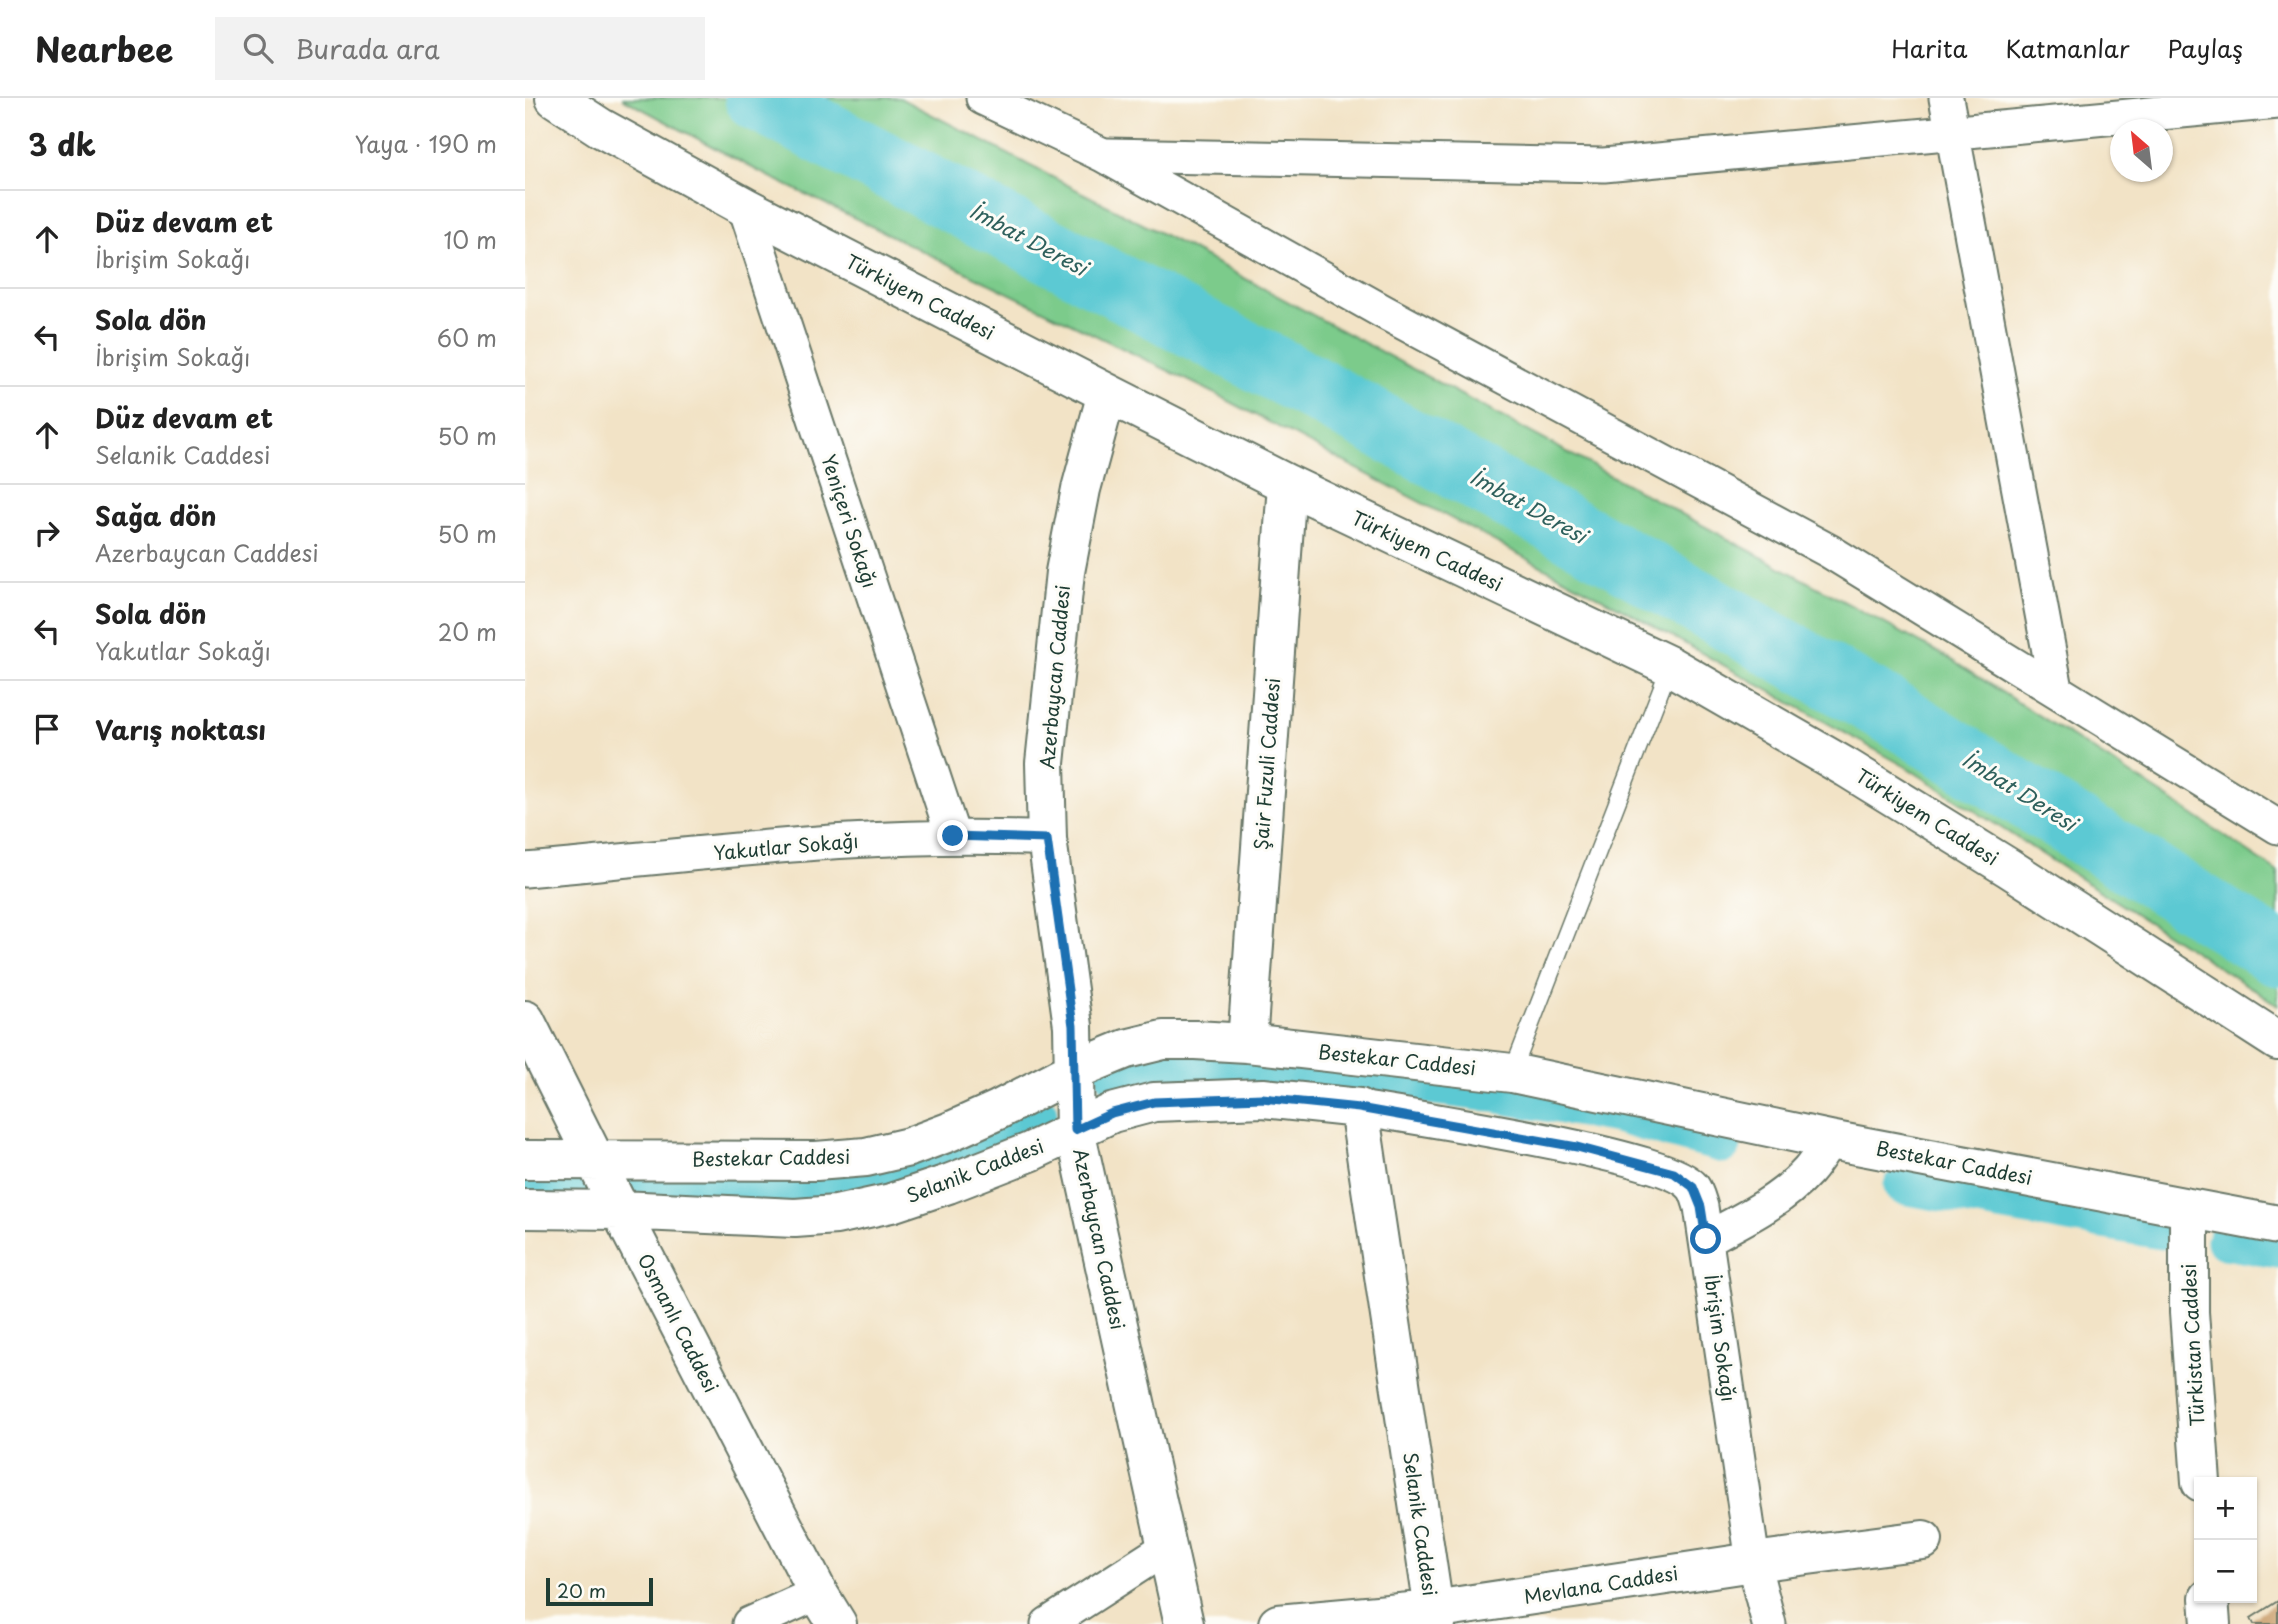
<!DOCTYPE html>
<html lang="tr">
<meta charset="utf-8">
<style>
body{margin:0;font-family:"Playpen Sans",sans-serif;background:#f2f2f2;color:#222}
.controls{position:absolute;right:21px;bottom:21px;display:grid;overflow:hidden;border-radius:0px;box-shadow:0 2px 5px #0004}
.controls button{width:63px;height:63px;display:grid;place-items:center;padding:0;border:0;border-bottom:2px solid #e0e0e0;background:#fff;color:#222;font:35px sans-serif}
.compass{position:absolute;left:1585px;top:21px;width:63px;height:63px;border-radius:50%;background:#fff;box-shadow:0 2px 5px #0004;rotate:332deg}
.scale{position:absolute;left:21px;bottom:18px;width:107px;box-sizing:border-box;padding-left:7px;border:4px solid #1f3d34;border-top:0;font-size:19px;line-height:24px;white-space:nowrap;color:#1f3d34;-webkit-text-stroke:5px #fdfcf7;paint-order:stroke}
.stop{position:absolute;width:21px;height:21px;margin:-16px;border:5px solid #1f6fb2;border-radius:50%;background:#fff}
.stop.end{background:#1f6fb2;border-color:#fff;box-shadow:0 2px 7px #0008}
.list{margin:0;padding:0;list-style:none}
h2{display:flex;justify-content:space-between;align-items:center;height:91px;margin:0;padding:0 28px;font-size:30px}
h2 small{font-size:23px;font-weight:400;color:#767676}
.list li{display:grid;grid-template-columns:46px 1fr auto;gap:21px;align-items:center;box-sizing:border-box;height:98px;padding:0 28px;border-top:2px solid #e0e0e0}
.list b{display:block;font-size:26px;white-space:nowrap}
.list p{margin:0;font-size:23px;white-space:nowrap;color:#767676}
.list em{font-size:23px;font-style:normal;color:#767676}
.icon{flex:none;width:38px;height:38px;fill:none;stroke:currentColor;stroke-width:2;stroke-linecap:round;stroke-linejoin:round}
.map{position:relative;flex:none;width:1753px;height:1526px;overflow:hidden}
header{display:flex;align-items:center;gap:42px;box-sizing:border-box;height:98px;padding:0 35px;background:#fff;border-bottom:2px solid #e0e0e0}
header strong{font-size:33px}
nav{display:flex;gap:38px;margin-inline-start:auto;font-size:24px}
.search{width:490px;height:63px;background:#f2f2f2;display:flex;align-items:center;gap:18px;box-sizing:border-box;padding:0 24px;border-radius:0px;color:#767676;font-size:26px}
main{display:flex}
aside{flex:1;background:#fff}
.map>svg:first-child{display:block}
.green{fill:#7bcb8b;stroke:#4d8460;stroke-width:2}
.lines{fill:none;stroke-linecap:round;stroke-linejoin:round}
.canal{stroke:#5cc9d3;stroke-width:37}
.river{stroke:#5cc9d3;stroke-width:65}
.building{fill:#cca372}
.service-casing{stroke:#697767;stroke-width:19}
.minor-casing{stroke:#697767;stroke-width:37}
.tertiary-casing{stroke:#697767;stroke-width:42}
.service{stroke:#fff;stroke-width:16}
.minor{stroke:#fff;stroke-width:33}
.tertiary{stroke:#fff;stroke-width:38}
.route{stroke:#1f6fb2;stroke-width:9}
.labels{text-anchor:middle;stroke-width:6;stroke-linejoin:round;paint-order:stroke}
.street-label{font-size:19px;fill:#1f3d34;stroke:#fdfcf7}
.water-label{font-size:21px;font-style:italic;fill:#2e605c;stroke:#fdfcf7}
</style>
<header>
<strong>Nearbee</strong>
<div class="search"><svg class="icon" aria-label="search" viewBox="0 0 24 24"><circle cx="10" cy="10" r="6"/><path d="M15 15l6 6"/></svg>Burada ara</div>
<nav><a>Harita</a><a>Katmanlar</a><a>Paylaş</a></nav>
</header>
<main>
<aside>
<h2>3 dk<small>Yaya · 190 m</small></h2>
<ul class="list">
<li><svg class="icon" aria-label="ahead" viewBox="0 0 24 24"><path d="M12 20V5M6 11l6-6 6 6"/></svg><div><b>Düz devam et</b><p>İbrişim Sokağı</p></div><em>10 m</em></li>
<li><svg class="icon" aria-label="left" viewBox="0 0 24 24"><path d="M17 20v-9H6M10 6l-5 5 5 5"/></svg><div><b>Sola dön</b><p>İbrişim Sokağı</p></div><em>60 m</em></li>
<li><svg class="icon" aria-label="ahead" viewBox="0 0 24 24"><path d="M12 20V5M6 11l6-6 6 6"/></svg><div><b>Düz devam et</b><p>Selanik Caddesi</p></div><em>50 m</em></li>
<li><svg class="icon" aria-label="right" viewBox="0 0 24 24"><path d="M7 20v-9h11M14 6l5 5-5 5"/></svg><div><b>Sağa dön</b><p>Azerbaycan Caddesi</p></div><em>50 m</em></li>
<li><svg class="icon" aria-label="left" viewBox="0 0 24 24"><path d="M17 20v-9H6M10 6l-5 5 5 5"/></svg><div><b>Sola dön</b><p>Yakutlar Sokağı</p></div><em>20 m</em></li>
<li><svg class="icon" aria-label="arrive" viewBox="0 0 24 24"><path d="M6 21V4h12l-3 4 3 4H6"/></svg><div><b>Varış noktası</b></div></li>
</ul>
</aside>
<div class="map">
<svg width="1753" height="1526" viewBox="0 0 1753 1526">
<rect width="100%" height="100%" fill="#fdfcf7"/>
<filter id="ink" filterUnits="userSpaceOnUse"><feTurbulence type="fractalNoise" baseFrequency=".0143" numOctaves="2"/><feDisplacementMap in="SourceGraphic" scale="14" xChannelSelector="R" yChannelSelector="G"/><feConvolveMatrix kernelMatrix="1 2 1 2 8 2 1 2 1" color-interpolation-filters="sRGB"/></filter>
<filter id="wash" filterUnits="userSpaceOnUse"><feTurbulence type="fractalNoise" baseFrequency=".00686" numOctaves="4" result="noise"/><feDisplacementMap in="SourceGraphic" scale="28" xChannelSelector="R" yChannelSelector="G"/><feGaussianBlur stdDeviation="1.57" result="paint"/><feColorMatrix in="noise" values="0 0 0 0 0 0 0 0 0 0 0 0 0 0 0 0 0 1.4 0 .05"/><feComposite in="paint" operator="in"/></filter>
<g filter="url(#wash)">
<rect width="100%" height="100%" fill="#f2e3c6"/>
<path class="green" d="M97 0H375L658 147 1420 558 1640 698 1753 774V907L1381 669 1103 514 685 293 233 73Z"/>
<g class="lines">
<path class="canal" d="M589 977 649 965 740 968 973 997 1091 1017 1198 1047
M0 1084 48 1085
M118 1087 319 1090 360 1084 416 1061 514 1014
M1377 1088 1636 1133
M1700 1143 1753 1152"/>
<path class="river" d="M232 0 797 295 1107 466 1366 614 1753 856"/>
</g>
<g id="blocks">
<path class="building" d="M1753 1503V1526H1729L1726 1520Z"/>
</g>
</g>
<g filter="url(#ink)">
<use href="#blocks" fill-opacity="0" stroke="#697767" stroke-width="2"/>
<g class="lines">
<defs>
<path id="service" d="M987 975 1145 568"/>
<path id="minor" d="M458 0 578 57 857 213 1304 453 1753 729
M1421 0 1531 591
M583 57 1079 67 1753 4
M220 109 428 738
M0 772C173 757 348 732 522 741
M834 1010C887 1019 1143 1057 1168 1089 1172 1094 1174 1103 1176 1109L1228 1464 1244 1526
M1181 1141C1217 1122 1255 1104 1283 1073 1291 1064 1298 1052 1305 1042
M224 1526 293 1495
M523 1526 641 1450"/>
<path id="tertiary" d="M30 0 76 30 220 109 582 295 762 386 1145 568 1322 670 1484 770 1753 943
M582 295 556 391 540 474 520 665 522 741 548 928 550 1032 659 1526
M0 922 95 1112 293 1495 312 1526
M722 945 762 386
M0 1062 291 1063 341 1059 384 1049 424 1034 473 1012 550 972 601 951 638 942H670L722 945 987 975 1305 1042 1753 1127
M1664 1110V1214L1676 1384
M0 1111 95 1112 270 1120 311 1117 366 1105 423 1086 505 1054 587 1015 629 1004 738 1000 834 1010 911 1526
M1684 1500 1686 1526
M753 1526 908 1512 1228 1464 1398 1442"/>
</defs>
<use href="#service" class="service-casing"/>
<use href="#minor" class="minor-casing"/>
<use href="#tertiary" class="tertiary-casing"/>
<use href="#service" class="service"/>
<use href="#minor" class="minor"/>
<use href="#tertiary" class="tertiary"/>
</g>
</g>
<g class="lines" filter="url(#ink)">
<path class="route" d="M428 738 522 741 548 928 550 1032 587 1015 629 1004 737 1000 834 1010 1052 1049 1149 1075 1168 1089 1176 1109 1181 1141"/>
</g>
<g class="labels">
<g class="street-label">
<text transform="translate(395 199) rotate(27)" y="7">Türkiyem Caddesi</text>
<text transform="translate(324 423) rotate(72)" y="7">Yeniçeri Sokağı</text>
<text transform="translate(902 453) rotate(25)" y="7">Türkiyem Caddesi</text>
<text transform="translate(530 579) rotate(-85)" y="7">Azerbaycan Caddesi</text>
<text transform="translate(742 666) rotate(-86)" y="7">Şair Fuzuli Caddesi</text>
<text transform="translate(1402 719) rotate(32)" y="7">Türkiyem Caddesi</text>
<text transform="translate(261 749) rotate(-5)" y="7">Yakutlar Sokağı</text>
<text transform="translate(872 962) rotate(6)" y="7">Bestekar Caddesi</text>
<text transform="translate(246 1060) rotate(-1)" y="7">Bestekar Caddesi</text>
<text transform="translate(1429 1065) rotate(11)" y="7">Bestekar Caddesi</text>
<text transform="translate(450 1073) rotate(-21)" y="7">Selanik Caddesi</text>
<text transform="translate(574 1141) rotate(78)" y="7">Azerbaycan Caddesi</text>
<text transform="translate(153 1225) rotate(63)" y="7">Osmanlı Caddesi</text>
<text transform="translate(1195 1240) rotate(82)" y="7">İbrişim Sokağı</text>
<text transform="translate(1668 1247) rotate(-93)" y="7">Türkistan Caddesi</text>
<text transform="translate(895 1426) rotate(82)" y="7">Selanik Caddesi</text>
<text transform="translate(1076 1487) rotate(-9)" y="7">Mevlana Caddesi</text>
</g>
<g class="water-label">
<text transform="translate(503 142) rotate(28)" y="7">İmbat Deresi</text>
<text transform="translate(1003 409) rotate(29)" y="7">İmbat Deresi</text>
<text transform="translate(1494 694) rotate(32)" y="7">İmbat Deresi</text>
</g>
</g>
</svg>
<div class="controls">
<button>+</button>
<button>−</button>
</div>
<svg class="compass" viewBox="-18 -18 36 36"><path d="M0-13l5 13h-10z" fill="#e53935"/><path d="M0 13l5-13h-10z" fill="#767676"/></svg>
<div class="scale">20 m</div>
<div class="stop" style="left:1181px;top:1141px"></div>
<div class="stop end" style="left:428px;top:738px"></div>
</div>
</main>
